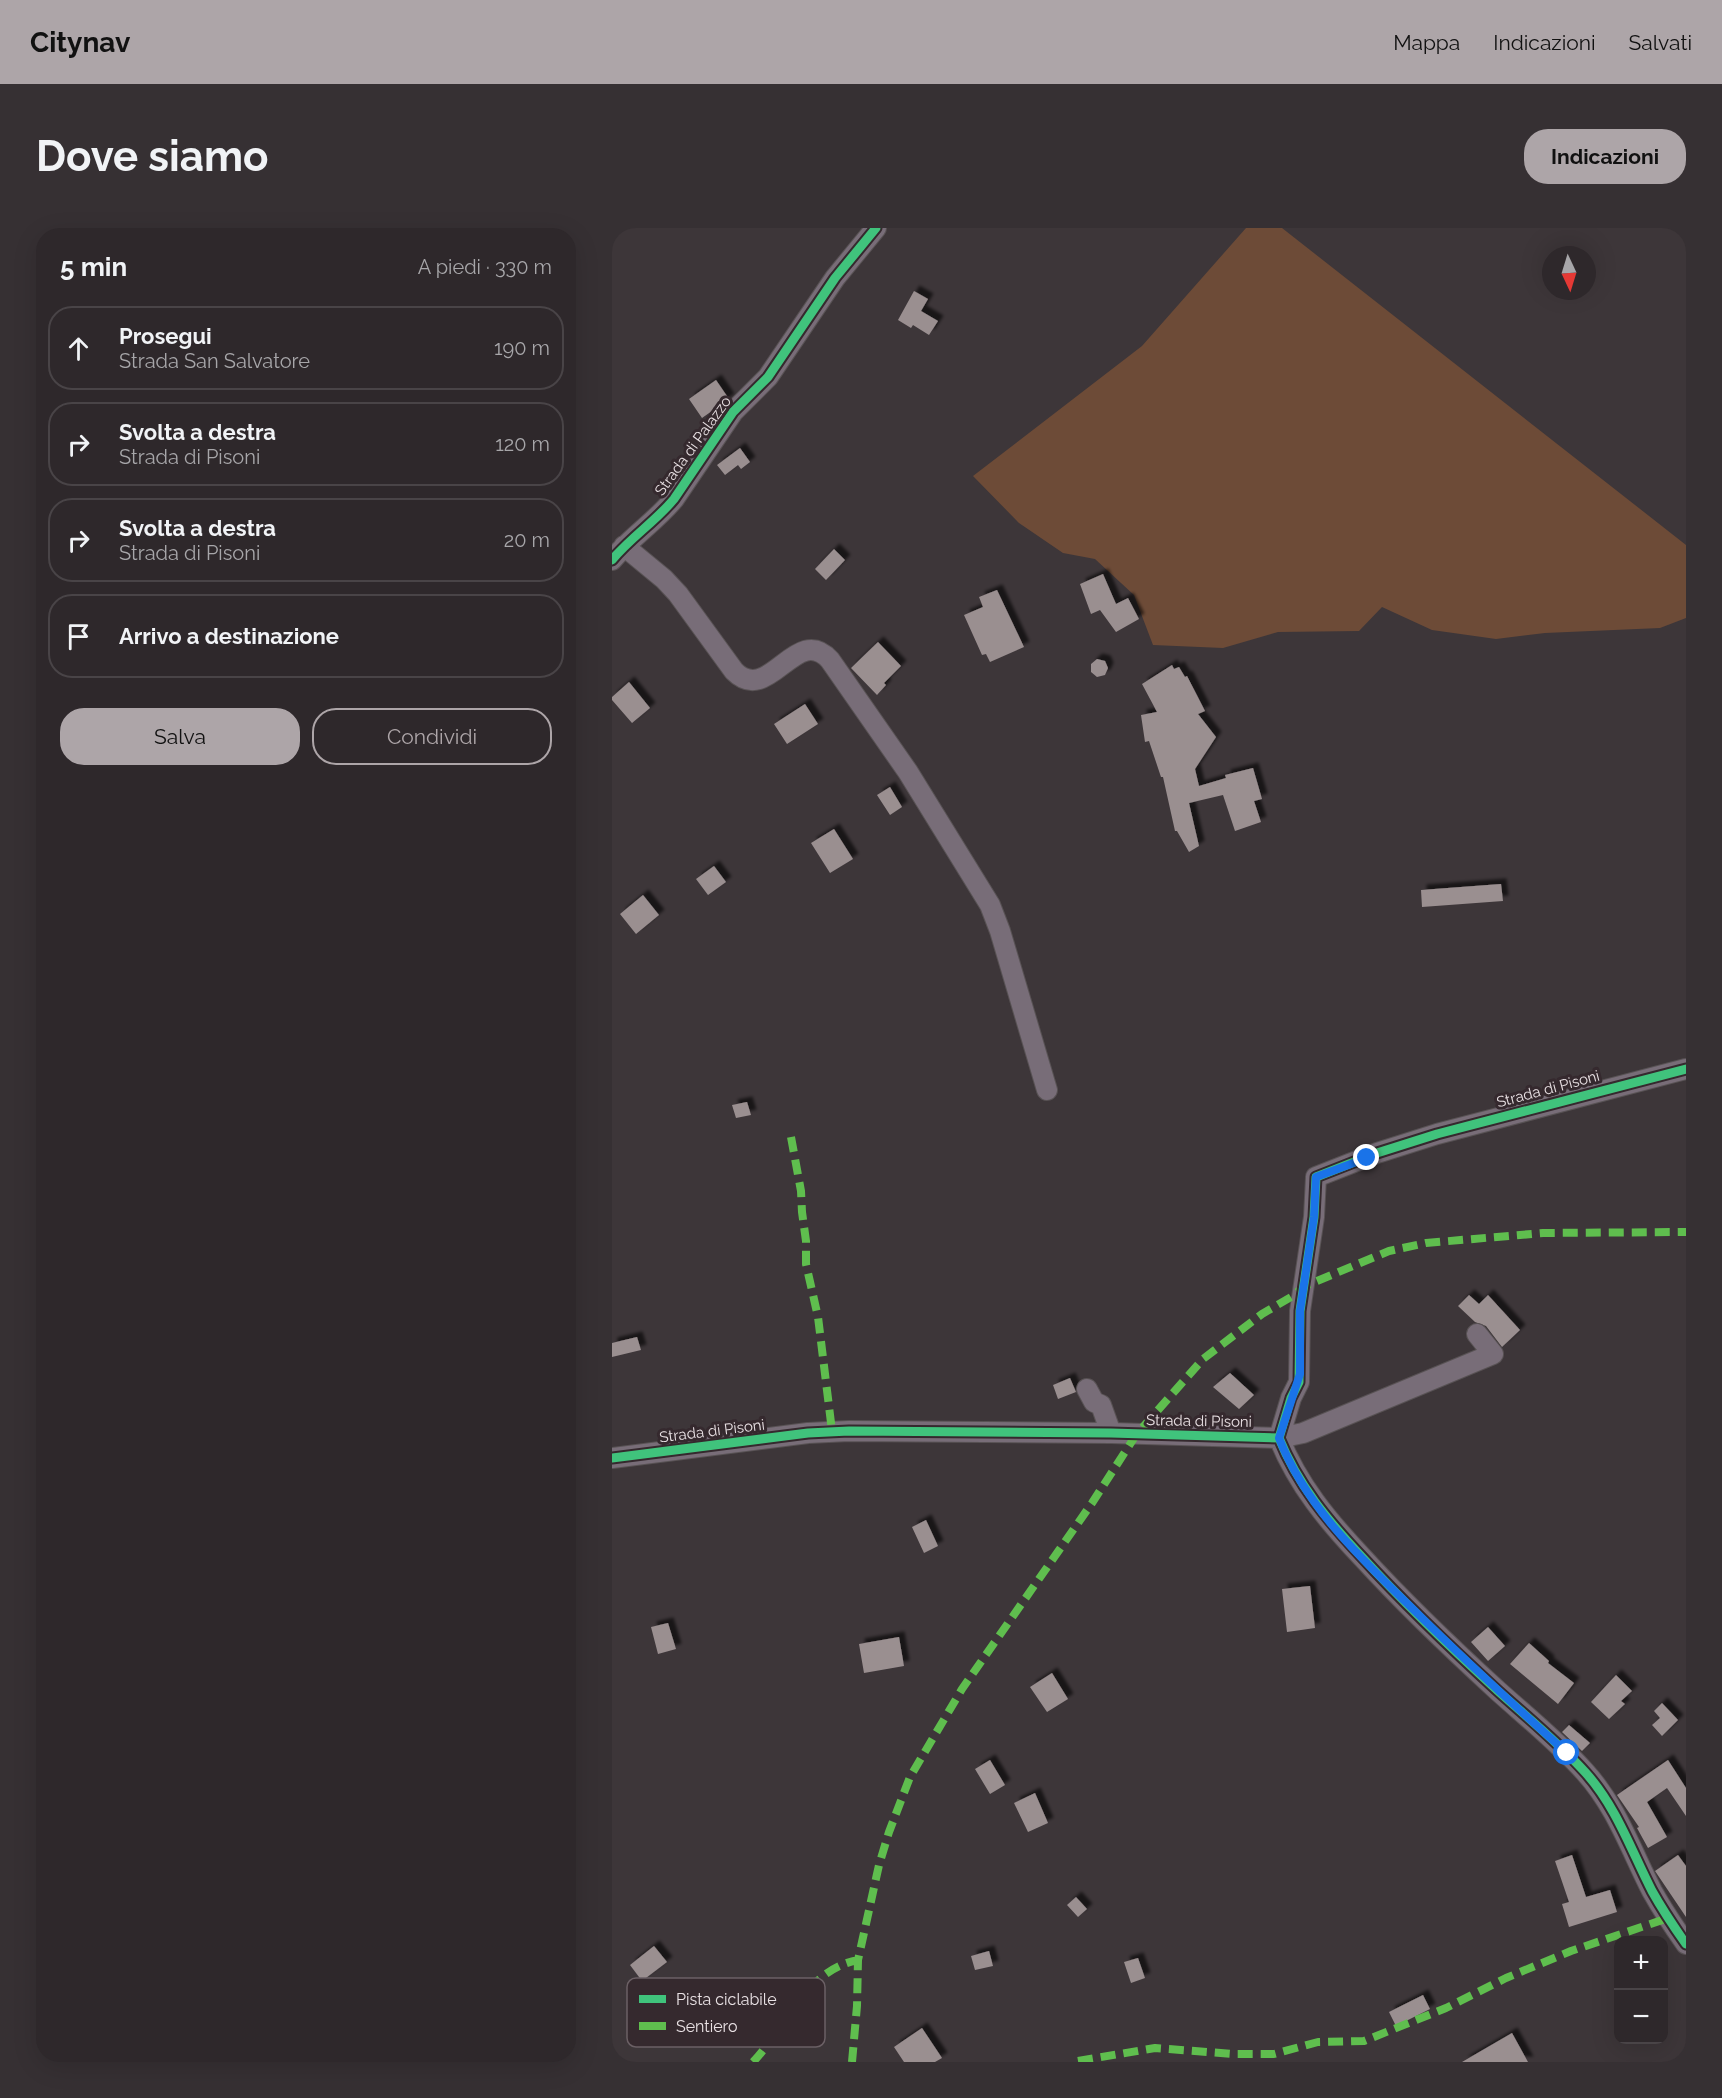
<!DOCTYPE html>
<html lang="it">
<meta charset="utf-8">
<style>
body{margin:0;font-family:Raleway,sans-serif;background:#363033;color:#f1f3f6}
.controls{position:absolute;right:18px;bottom:18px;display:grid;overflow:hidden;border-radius:12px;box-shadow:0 6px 24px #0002}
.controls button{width:54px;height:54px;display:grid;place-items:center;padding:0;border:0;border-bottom:2px solid #494447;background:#2e282b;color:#f1f3f6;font:30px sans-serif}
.compass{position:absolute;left:930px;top:18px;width:54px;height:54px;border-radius:50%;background:#2e282b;box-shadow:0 6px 24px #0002;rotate:176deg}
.stop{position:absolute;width:18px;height:18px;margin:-14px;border:4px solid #1a73e8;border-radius:50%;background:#fff}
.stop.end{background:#1a73e8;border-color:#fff;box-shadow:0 2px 6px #0008}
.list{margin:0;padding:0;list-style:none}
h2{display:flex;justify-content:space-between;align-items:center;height:78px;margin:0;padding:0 24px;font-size:26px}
h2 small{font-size:20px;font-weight:400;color:#a7a6a9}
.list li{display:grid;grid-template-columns:39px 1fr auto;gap:18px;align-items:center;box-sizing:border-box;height:84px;margin:0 12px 12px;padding:0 12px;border:2px solid #494447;border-radius:24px}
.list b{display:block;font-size:22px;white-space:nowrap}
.list p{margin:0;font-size:20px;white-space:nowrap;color:#a7a6a9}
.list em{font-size:20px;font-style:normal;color:#a7a6a9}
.actions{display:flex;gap:12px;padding:18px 24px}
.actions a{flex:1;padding:14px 0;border:2px solid #ada5a8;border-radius:24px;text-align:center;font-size:21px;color:#ada5a8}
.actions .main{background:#ada5a8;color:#111}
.icon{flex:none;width:33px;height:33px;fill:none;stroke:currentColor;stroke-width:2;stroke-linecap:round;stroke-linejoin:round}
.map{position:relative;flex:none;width:1074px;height:1834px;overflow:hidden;border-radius:24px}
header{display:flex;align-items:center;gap:36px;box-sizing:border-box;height:84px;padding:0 30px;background:#ada5a8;color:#111}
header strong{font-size:28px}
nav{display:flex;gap:33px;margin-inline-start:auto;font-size:21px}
.intro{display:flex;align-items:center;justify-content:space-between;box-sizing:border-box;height:144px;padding:0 36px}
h1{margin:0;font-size:42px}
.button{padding:15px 27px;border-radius:24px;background:#ada5a8;color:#111;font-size:21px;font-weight:700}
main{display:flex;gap:36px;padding:0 36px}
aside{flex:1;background:#2e282b;border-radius:24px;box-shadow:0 6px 24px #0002}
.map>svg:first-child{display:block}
.green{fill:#6d4b37}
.building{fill:#9a8f90;filter:url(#shadow)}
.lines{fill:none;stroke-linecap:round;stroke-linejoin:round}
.minor-casing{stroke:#585254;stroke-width:22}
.minor{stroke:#786d78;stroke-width:20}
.quiet{stroke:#5fbe4e;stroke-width:8;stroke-dasharray:15 8;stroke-linecap:butt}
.cycleway-casing{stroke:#35292e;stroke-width:13}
.cycleway{stroke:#40c37c;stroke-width:9}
.route{stroke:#1a73e8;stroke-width:8}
.labels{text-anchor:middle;stroke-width:6;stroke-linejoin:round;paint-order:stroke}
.street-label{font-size:15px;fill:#e9e1e4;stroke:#35292e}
.key{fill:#35292e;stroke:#6b6065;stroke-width:1.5}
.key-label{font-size:16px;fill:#e9e1e4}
</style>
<header>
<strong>Citynav</strong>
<nav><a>Mappa</a><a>Indicazioni</a><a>Salvati</a></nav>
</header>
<div class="intro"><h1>Dove siamo</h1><a class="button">Indicazioni</a></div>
<main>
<aside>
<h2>5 min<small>A piedi · 330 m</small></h2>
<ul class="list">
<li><svg class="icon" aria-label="ahead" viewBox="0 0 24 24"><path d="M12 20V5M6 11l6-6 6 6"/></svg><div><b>Prosegui</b><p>Strada San Salvatore</p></div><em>190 m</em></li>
<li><svg class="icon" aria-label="right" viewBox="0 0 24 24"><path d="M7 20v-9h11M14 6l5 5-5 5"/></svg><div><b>Svolta a destra</b><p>Strada di Pisoni</p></div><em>120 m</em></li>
<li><svg class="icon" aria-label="right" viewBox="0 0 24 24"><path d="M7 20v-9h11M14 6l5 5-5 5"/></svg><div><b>Svolta a destra</b><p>Strada di Pisoni</p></div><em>20 m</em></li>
<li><svg class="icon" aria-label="arrive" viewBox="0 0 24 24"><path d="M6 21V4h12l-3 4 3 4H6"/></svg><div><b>Arrivo a destinazione</b></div></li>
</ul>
<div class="actions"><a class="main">Salva</a><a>Condividi</a></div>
</aside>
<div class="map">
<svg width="1074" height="1834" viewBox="0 0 1074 1834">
<defs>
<filter id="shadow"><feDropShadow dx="5.5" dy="-5.5" stdDeviation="1.5" flood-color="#0009"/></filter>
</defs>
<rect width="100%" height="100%" fill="#3d3639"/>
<path class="green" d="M634 0H670L1074 317V390L1048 400 933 405 884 411 820 402 770 379 747 403 666 404 611 420 541 417 522 367 483 331 451 325 407 295 361 248 530 118Z"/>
<path class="building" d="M302 63 316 71 309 83 326 93 317 107 301 97 299 100 286 92Z
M104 152 117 171 90 190 77 171Z
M128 220 138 234 129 241 126 237 113 247 105 237Z
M222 321 233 332 214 352 203 341Z
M491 346 504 376 516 370 527 391 504 404 488 382 479 386 468 356Z
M385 362 412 419 378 434 374 426 370 427 352 387 371 379 367 369Z
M266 414 289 438 272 455 274 457 265 467 239 440Z
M485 431 493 433 496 440 493 447 485 449 479 444V436Z
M560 437 562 441 567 439 573 449 575 448 593 483 586 486 604 509 583 541 587 558 614 550 613 547 641 540 650 571 642 573 649 594 623 603 611 567 577 575 587 618 577 624 565 603H563L551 549H549L537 513 533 514 529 487 545 484 530 456Z
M17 454 38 480 20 495 0 472V469Z
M193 476 206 496 175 516 162 496Z
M278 559 290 579 278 587 265 567Z
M222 601 241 631 218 645 199 615Z
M102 638 114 654 96 667 84 651Z
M889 656 891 673 810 679 809 662Z
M31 667 47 687 24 706 8 686Z
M135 874 139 887 124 890 120 877Z
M857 1067 867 1076 876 1067 908 1102 890 1119 874 1098 863 1094 846 1078Z
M25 1109 29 1122 0 1129V1115Z
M618 1145 642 1167 627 1181 601 1159Z
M458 1150 464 1164 446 1171 441 1157Z
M314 1292 326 1318 312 1325 300 1299Z
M698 1358 703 1400 675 1404 670 1361Z
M56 1395 64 1421 46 1426 39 1399Z
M876 1399 893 1418 876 1433 859 1414Z
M287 1409 292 1438 252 1445 247 1416Z
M917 1415 937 1433 936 1435 962 1455 946 1476 898 1436Z
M440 1445 456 1471 435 1484 418 1459Z
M1004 1447 1020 1463 1009 1473 1013 1476 997 1491 979 1474Z
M1050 1475 1066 1492 1050 1508 1040 1497 1048 1490 1042 1483Z
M957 1497 978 1515 970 1523 950 1504Z
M378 1532 393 1557 378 1566 363 1541Z
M1056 1532 1074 1560V1588L1055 1560 1035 1574 1055 1609 1036 1620 1025 1600 1027 1599 1005 1567Z
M423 1565 436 1595 416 1604 402 1575Z
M960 1627 974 1669 998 1662 1005 1684 957 1699 950 1676 957 1674 943 1633Z
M1066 1627 1074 1638V1689L1043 1643Z
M464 1669 475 1681 466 1689 455 1677Z
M42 1718 55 1734 30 1753 18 1737Z
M377 1723 381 1738 363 1742 359 1728Z
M526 1730 533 1750 519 1755 512 1734Z
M811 1767 818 1781 784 1798 777 1784Z
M310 1800 330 1830 323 1834H292L282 1819Z
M900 1805 916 1834H850Z"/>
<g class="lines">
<defs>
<path id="minor" d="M12 318 52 351 66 366 122 443C157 479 184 394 218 432L296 544 378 677 388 703 435 862
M0 332C19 309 43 294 62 271L121 184 156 149 223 50 264 0
M475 1161 482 1174 489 1177 499 1205
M667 1210C686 1257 716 1293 750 1329 793 1376 839 1420 886 1463 915 1489 947 1515 973 1544 1004 1578 1019 1622 1040 1663 1050 1681 1062 1699 1074 1716
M667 1210 679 1170 687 1154 688 1083 702 989 704 949 765 925 825 906 1074 841
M0 1230 196 1205 237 1203 499 1205 667 1210 691 1205 881 1126 865 1106"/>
</defs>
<use href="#minor" class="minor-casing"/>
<use href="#minor" class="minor"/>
<path class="quiet" d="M179 909 189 963 190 984 194 1013V1036L206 1089 220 1203
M466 1833 543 1820 622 1826H662L706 1814 752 1813 834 1780 894 1750 959 1723 1056 1690
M141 1834C174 1799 194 1742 246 1732
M240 1834 245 1778 246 1732 267 1637 277 1604 298 1549 350 1461 480 1275 524 1207 591 1131 650 1086 679 1069 693 1058 777 1023 814 1015 931 1005 1074 1004"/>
<defs>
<path id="cycleway" d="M0 332C19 309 43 294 62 271L121 184 156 149 223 50 264 0
M667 1210C686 1257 716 1293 750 1329 793 1376 839 1420 886 1463 915 1489 947 1515 973 1544 1004 1578 1019 1622 1040 1663 1050 1681 1062 1699 1074 1716
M667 1210 679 1170 687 1154 688 1083 702 989 704 949 765 925 825 906 1074 841
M0 1230 196 1205 237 1203 499 1205 667 1210"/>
</defs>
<use href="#cycleway" class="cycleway-casing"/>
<use href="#cycleway" class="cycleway"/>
</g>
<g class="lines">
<path class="route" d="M755 930 704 949 702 989 688 1083V1146L667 1210C695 1282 754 1335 808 1388 856 1435 905 1480 955 1525"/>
</g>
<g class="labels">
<g class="street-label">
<text transform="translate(81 218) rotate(-54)" y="5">Strada di Palazzo</text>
<text transform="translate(936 861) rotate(-15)" y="5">Strada di Pisoni</text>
<text transform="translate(587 1193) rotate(1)" y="5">Strada di Pisoni</text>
<text transform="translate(100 1203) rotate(-7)" y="5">Strada di Pisoni</text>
</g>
</g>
<rect x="15" y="1750" width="198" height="69" rx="9" class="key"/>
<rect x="27" y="1767" width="27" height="8" fill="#40c37c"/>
<rect x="27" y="1794" width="27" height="8" fill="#5fbe4e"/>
<g class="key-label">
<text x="64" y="1777">Pista ciclabile</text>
<text x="64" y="1804">Sentiero</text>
</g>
</svg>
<div class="controls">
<button>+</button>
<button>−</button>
</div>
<svg class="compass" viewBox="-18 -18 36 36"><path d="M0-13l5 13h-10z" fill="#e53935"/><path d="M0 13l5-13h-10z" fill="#a7a6a9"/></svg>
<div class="stop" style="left:955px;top:1525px"></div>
<div class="stop end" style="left:755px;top:930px"></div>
</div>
</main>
